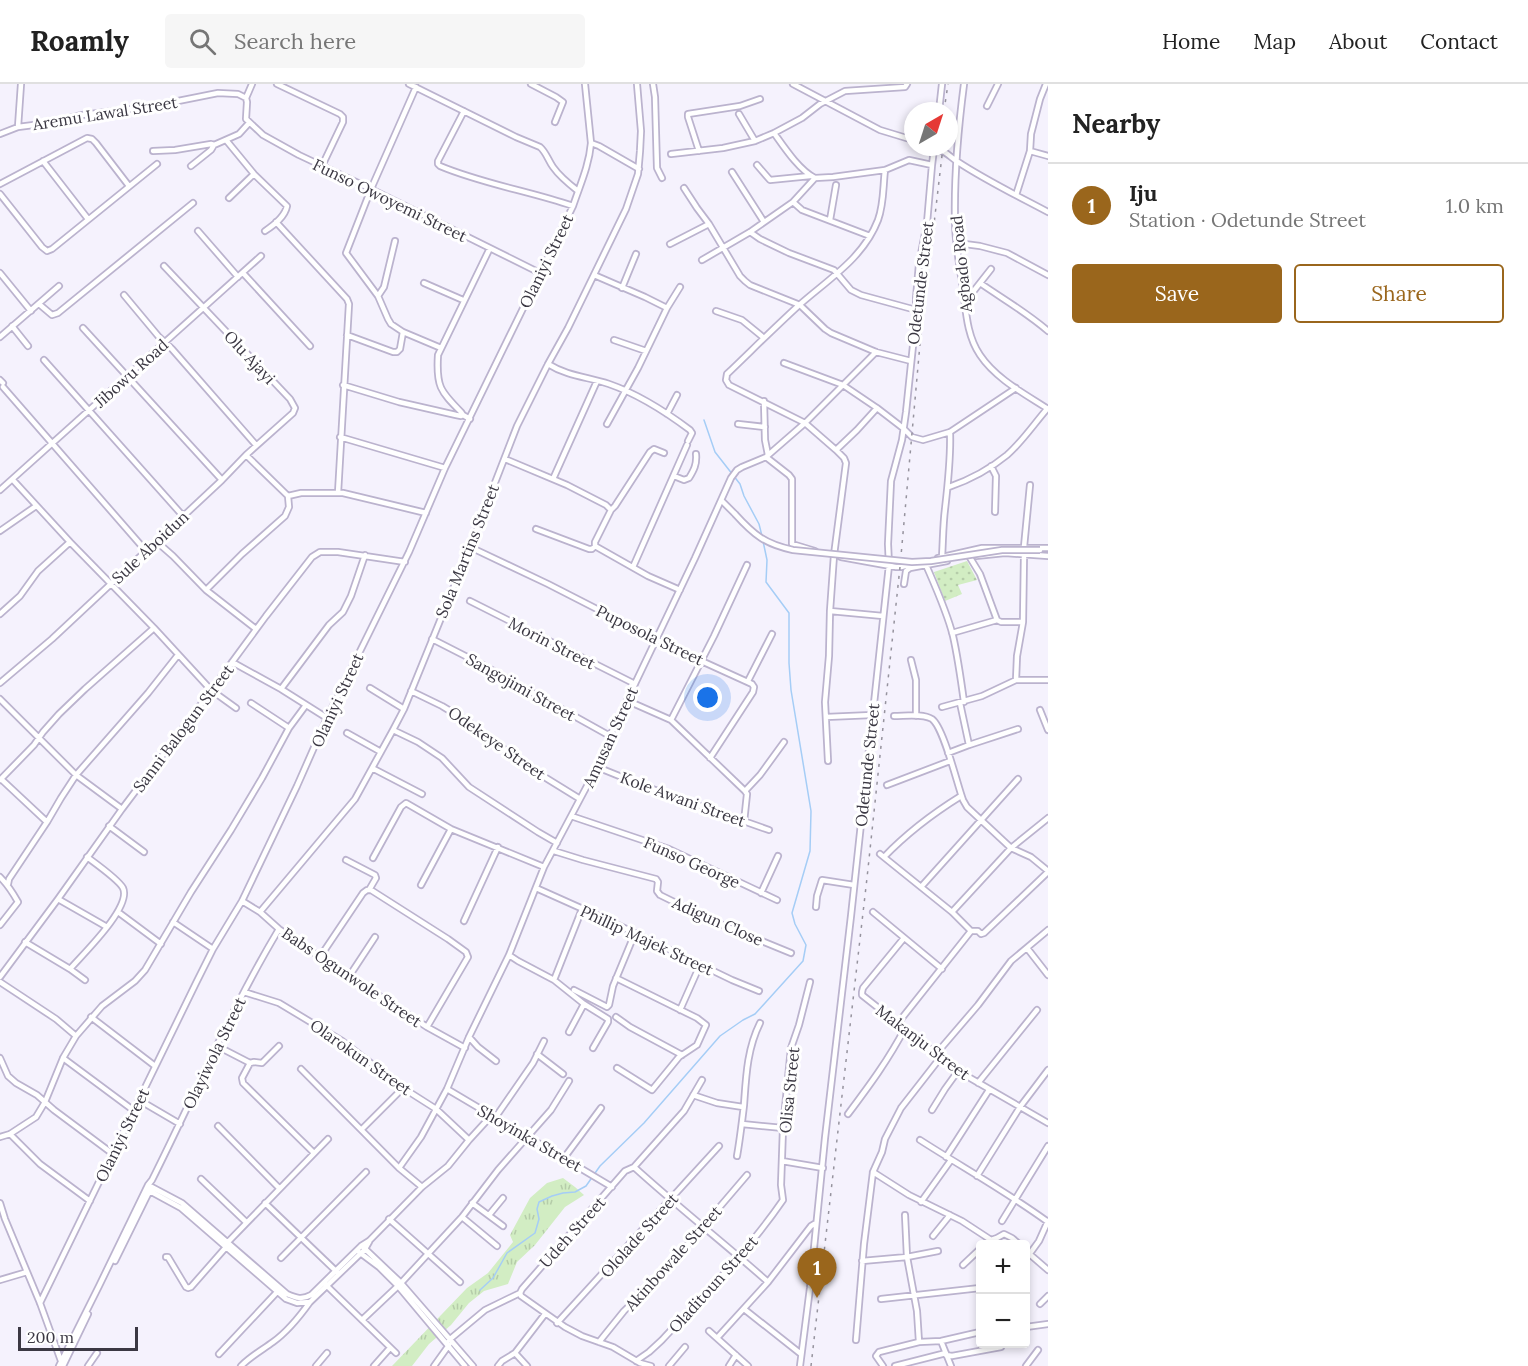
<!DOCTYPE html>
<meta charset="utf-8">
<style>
body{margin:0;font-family:Lora,serif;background:#f6f6f6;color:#222}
.controls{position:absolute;right:18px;bottom:18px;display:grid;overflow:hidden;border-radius:6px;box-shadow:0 3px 9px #0003}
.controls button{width:54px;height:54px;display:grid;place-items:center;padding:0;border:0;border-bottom:2px solid #e0e0e0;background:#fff;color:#222;font:30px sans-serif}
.compass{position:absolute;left:904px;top:18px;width:54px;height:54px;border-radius:50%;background:#fff;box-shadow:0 3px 9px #0003;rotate:39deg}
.scale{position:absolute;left:18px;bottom:15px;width:120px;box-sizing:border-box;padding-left:6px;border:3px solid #3b3843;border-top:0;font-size:16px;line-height:21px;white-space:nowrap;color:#3b3843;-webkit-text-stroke:4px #fff;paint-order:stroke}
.you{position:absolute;left:708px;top:614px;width:21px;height:21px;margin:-15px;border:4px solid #fff;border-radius:50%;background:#1a73e8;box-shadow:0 0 0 9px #1a73e833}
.badge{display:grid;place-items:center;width:39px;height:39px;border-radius:50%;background:#9a661c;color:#fff;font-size:20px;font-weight:700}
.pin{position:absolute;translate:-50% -50px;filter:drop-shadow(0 2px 3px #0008)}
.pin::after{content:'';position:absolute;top:32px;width:21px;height:18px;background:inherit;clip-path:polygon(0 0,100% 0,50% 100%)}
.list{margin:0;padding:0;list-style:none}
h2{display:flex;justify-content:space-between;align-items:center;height:78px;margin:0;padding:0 24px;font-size:26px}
h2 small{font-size:20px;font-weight:400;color:#767676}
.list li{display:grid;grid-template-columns:39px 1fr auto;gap:18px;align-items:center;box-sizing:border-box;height:84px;padding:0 24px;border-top:2px solid #e0e0e0}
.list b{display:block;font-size:22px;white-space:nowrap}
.list p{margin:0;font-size:20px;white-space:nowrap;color:#767676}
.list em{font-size:20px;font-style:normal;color:#767676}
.actions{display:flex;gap:12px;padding:18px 24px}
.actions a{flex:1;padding:14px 0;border:2px solid #9a661c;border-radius:6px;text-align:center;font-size:21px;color:#9a661c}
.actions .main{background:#9a661c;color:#fff}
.icon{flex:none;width:33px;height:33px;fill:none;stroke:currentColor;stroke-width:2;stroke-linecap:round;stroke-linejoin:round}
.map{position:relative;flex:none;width:1048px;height:1282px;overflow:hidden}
header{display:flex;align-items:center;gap:36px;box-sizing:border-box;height:84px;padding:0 30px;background:#fff;border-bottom:2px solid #e0e0e0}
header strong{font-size:28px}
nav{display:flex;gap:33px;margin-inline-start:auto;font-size:21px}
.search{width:420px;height:54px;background:#f6f6f6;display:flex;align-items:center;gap:15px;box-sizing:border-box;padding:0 21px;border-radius:6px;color:#767676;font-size:22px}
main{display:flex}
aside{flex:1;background:#fff}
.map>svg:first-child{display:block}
.grass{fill:url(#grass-tufts)}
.garden{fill:url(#garden-dots)}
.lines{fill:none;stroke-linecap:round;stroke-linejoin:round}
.stream{stroke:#a5cdf6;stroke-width:1.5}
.minor-casing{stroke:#bbb3ce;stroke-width:8}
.minor{stroke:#fff;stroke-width:4.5}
.rail{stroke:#96939e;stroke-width:1.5;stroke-dasharray:3 6;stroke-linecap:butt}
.minor-bridge-casing{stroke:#bbb3ce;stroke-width:8;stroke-linecap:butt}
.minor-bridge{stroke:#fff;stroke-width:4.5}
.labels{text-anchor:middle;stroke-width:6;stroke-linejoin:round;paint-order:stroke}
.street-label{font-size:16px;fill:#3b3843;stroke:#fff}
</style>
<header>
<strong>Roamly</strong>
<div class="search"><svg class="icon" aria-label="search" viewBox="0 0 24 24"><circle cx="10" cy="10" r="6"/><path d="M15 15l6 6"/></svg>Search here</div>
<nav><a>Home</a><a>Map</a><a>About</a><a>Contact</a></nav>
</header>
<main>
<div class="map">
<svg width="1048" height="1282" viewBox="0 0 1048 1282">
<defs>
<pattern id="grass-tufts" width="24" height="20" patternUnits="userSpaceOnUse" patternTransform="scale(1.5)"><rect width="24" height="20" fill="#d2edc3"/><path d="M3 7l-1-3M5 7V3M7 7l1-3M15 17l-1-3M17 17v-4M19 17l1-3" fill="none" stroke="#b5cca9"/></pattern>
<pattern id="garden-dots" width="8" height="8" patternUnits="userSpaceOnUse" patternTransform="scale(1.5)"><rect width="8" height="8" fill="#d2edc3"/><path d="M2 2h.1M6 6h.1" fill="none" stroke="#b5cca9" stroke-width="1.8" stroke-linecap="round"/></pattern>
</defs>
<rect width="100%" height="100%" fill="#f5f2fd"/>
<path class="grass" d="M563 1094 575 1103 584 1111 565 1123 535 1161 517 1178 508 1200 484 1207 469 1219 451 1241 429 1260 412 1282H392L467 1204 488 1189 513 1158 510 1151 530 1114 547 1099Z"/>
<path class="garden" d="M967 477 977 496 958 501 962 510 945 517 934 488Z"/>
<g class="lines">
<path class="stream" d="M704 336 715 368 740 400 744 412 759 440 762 452
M480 1206 493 1194 507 1169 535 1149 539 1135 537 1125 539 1118 552 1112 563 1109 575 1108 586 1102 600 1082 644 1039 720 952 743 936 755 930 803 877 806 861 795 840 792 829 810 767 811 727 791 606 789 579V529L766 498 767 476 763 457"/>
<defs>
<path id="minor" d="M252 0 246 14 247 18 246 35 263 51 299 71 371 105 540 189
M277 0 340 30 343 33V38L322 82
M409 0 516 53 540 63C546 68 548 76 553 83 560 93 569 100 578 107
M531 0 556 13 563 18 555 38
M653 0 655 13 657 84 662 94
M793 0 880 46 913 56
M964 0C958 46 954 91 955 137 955 160 960 183 963 205 966 228 967 252 980 271 996 295 1025 310 1048 325
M416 3 371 105 346 169 378 212 388 235 391 240 403 248 441 264
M987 22 998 0
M464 27 438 77V80L440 82C483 100 529 107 573 122
M939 27 942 0
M739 30 755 57
M18 43 21 0
M774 49C784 63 799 86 815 94
M0 50 18 43 49 39 82 31 148 23 218 9 238 10 246 14
M226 56 254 90 287 122C285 133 274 141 265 147
M591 59 599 62 639 85
M153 67 175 66 211 60 214 61
M699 67 688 33V30L740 22 760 15
M1030 67 1048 72
M671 70 723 64 755 57 774 49 802 34 820 20 845 7 905 3 907 0
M43 77 88 135
M757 81 770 96 810 92
M191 82 211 66 214 61 239 50 249 39
M732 88 764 138
M0 100 87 54 92 55 96 59 129 102
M684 104 697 124 709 140 740 192 745 197 750 201 800 221 825 245 831 249 876 268 911 277
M0 110 42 163 47 167 52 165 157 80
M1016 111 1030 67 1031 50 1040 15 1046 0
M229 114 254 90
M793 118 802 126 870 152
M830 136 836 101
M276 138 347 215 349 220 338 409
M198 147 238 193
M750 148 760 155 789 169 834 186 851 206 861 211 916 226
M957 159 980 162 1007 169 1048 191
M670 160 709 140
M702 176 750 148 793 118 815 94 833 93 885 86 909 76 932 81 934 65C944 65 950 73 958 78 987 97 1018 112 1048 128
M0 189 31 227
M243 189 310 262
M594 191 645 213 667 224
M424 199 463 216
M980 199C1003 215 1026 228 1048 247
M622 204 636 170
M124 211 159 253 172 265 256 361
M378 212 384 203 395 157
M965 218 991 185
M39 220 52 231 58 229 193 119
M716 227 742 236 764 254
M12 242 28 262
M83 244 222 396
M347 251 393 268H397L400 265 403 248
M0 253 59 202
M614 256 646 267
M44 276 183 432
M784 279 843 301 877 324 903 344 912 353 923 356 950 348 1016 304
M548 280C567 292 588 293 609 300 638 310 666 328 690 346L692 349 688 357
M0 296 3 299
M343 301 399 318 456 331 461 332 463 331 470 335
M3 303 146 467
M764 317 765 356 768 371
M667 330 677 311
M463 331 461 328C440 307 436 302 438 271L490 164
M607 340 638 284 667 224 680 203
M738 340 765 343
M340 353 445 384
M836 366 857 346 877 324
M766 373 789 391 792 395V460L815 467
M505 375 567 401 606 421 611 426
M991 382 996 392 995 428
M674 392 684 396 689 394C694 386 697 380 696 370
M553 395 597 297
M13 396 70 458 154 544 211 606 236 624
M949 403C969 396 990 385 1007 371 1022 358 1034 340 1047 325
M0 406 261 172
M288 412 301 409H343L426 429
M722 417 735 430
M536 445 589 465H592L595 462 648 492 680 506
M0 447 36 422
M157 458 173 472 206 506 256 545
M595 462V458L611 426 615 422 650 368 654 365 664 369
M470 463 548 500 675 565 752 600 754 603 753 608 710 674
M1024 463 1030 401
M969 472 980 490 997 536 1001 538H1023
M976 472 1005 469 1048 472
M841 473 896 483H901L915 479
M942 473C943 457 943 441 945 425 948 399 951 374 950 348
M938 474 982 464H1048
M926 481C936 504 947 528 953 552 958 574 961 596 964 618
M633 483 687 361
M904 500 906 487 910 484 947 477
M206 506 242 470 285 432 289 423 288 412 246 371
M470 517 635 600
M830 527 883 532
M0 530 20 512 38 487 70 458
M952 549 997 536
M432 555 481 580 610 652
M911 576 916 596V632
M232 578 281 605 327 634
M1016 596 1017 572 1023 538 1024 471
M748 597 772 550
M0 599 52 555 222 396 246 371 293 329 295 324 290 315 164 182
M370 604 404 625
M281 605 329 541 343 528 351 512 365 471
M411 607 442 622 470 639 525 681 580 715
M0 615 76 691 122 725
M628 617 671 636 745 707
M251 619 289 644
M960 619 969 661
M942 623 982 612 1016 596H1048
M1040 626 1048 646
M894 632C905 632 923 629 932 635 944 644 957 700 963 716L967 723 1011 764 1031 773 1048 787
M826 633 872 631
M671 636 714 552 747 481
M393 646 418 658 442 674 469 703 538 748 557 759
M347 649 381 668
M948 669 969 661 1018 645
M828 677 825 618 829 572 830 527 834 471 846 379 844 374 836 366 805 339 729 301 726 296 727 290C750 268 773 245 797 223 827 196 863 175 878 136 884 120 883 102 885 86
M597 683 644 702 769 746
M372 684 422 710
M1 695 47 738
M0 696 34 661 43 648 59 630 85 605 154 544
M887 701 950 677
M571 732 669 765 777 816
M744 738 747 710 745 707 760 691 784 658
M109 742 144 768
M554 767 583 776 656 795 658 798 657 807 660 811 713 837 791 869
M880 770 952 828 971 847 898 939
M884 773C908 748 932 730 961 712
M373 774 401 723 406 719 451 745 544 783
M346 776 375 791 376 794 369 806
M0 793C7 800 13 809 18 818L0 841
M8 800 9 795 47 738 61 714 76 691 148 609 178 571
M421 801 451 745
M921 803 1018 695
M536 804 612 838 732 896 759 907
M761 809 778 772
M58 815 107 843
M242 817 260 828 279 845 320 873 427 943 465 964
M816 823 817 812 822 796 854 801
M118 828 161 860
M260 828 355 715 393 646 404 625 470 463 517 342 548 280 568 244 626 125 638 90 640 67 641 47 637 0
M873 828 942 885
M952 828 1011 764 1048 734
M464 837 498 763
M173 838 213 865
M971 847H978L981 850 984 849 1048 788
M904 854 863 904 862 908V911L958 987 1048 1039
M25 858 70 885 85 896
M1027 864 1048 891
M509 871 518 877 554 896 584 920 608 935V938L593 964
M320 873 363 809 367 806H371L448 855 466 868 468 873 427 943
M70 885C83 870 132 823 123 804 119 796 95 779 87 773
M350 891 375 853
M0 893 58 815 122 725 202 619 266 532 312 473 320 468H338L405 478
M616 894 697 934 706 941 697 961 679 973 652 1006 617 984
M554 896 582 825
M0 898 56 935 76 952
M574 906 607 923 609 921 613 902 635 849
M244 908 279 919 342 957 403 1004 436 1025 469 1056
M680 926 700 881
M91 933 155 982
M616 933 630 943 682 971
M569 948 584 920
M469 953 478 963 496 977
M217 962 250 979 242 994 243 999 314 1069
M537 970 563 990
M936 970 978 921 1011 877 1048 846
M0 974 8 992 16 999 37 1011 54 1026 113 1070
M63 974 133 1026
M250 979 254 978 262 979 279 962
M301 985 399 1084 422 1103
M978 999 1037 926
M447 1005 612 1103
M693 1011 717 1019 743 1023
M139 1016 180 1040
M932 1026 945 1005 958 987
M848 1030C869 1002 889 975 905 944
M495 1034 533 979 544 957
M742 1040 783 1044
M218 1042 279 1104
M362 1045 403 1004
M10 1050 40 1080 90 1117
M0 1053 10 1050 36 1033 45 1018 63 974 76 952 102 922 135 897 145 886 191 808 231 746 262 694 289 644 306 621
M920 1056C962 1083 1007 1108 1048 1138
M737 1072C740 1055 742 1038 744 1021 746 993 747 965 760 939
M946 1073 989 1006
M564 1074 601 1024
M782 1077 823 1084
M634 1083 684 1027 702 996
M399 1084 421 1053 447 1005 469 953 509 871 544 783 597 683 610 652 695 474 731 394 737 386 742 383 766 373 805 339 876 268
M873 1088 909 1111 962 1137 991 1156 997 1154 1004 1150 1012 1154 1019 1160
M977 1092 1020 1023 1048 986
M201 1095 246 1138
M148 1101 182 1119 287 1210C296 1214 302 1216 311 1211L361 1162 369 1157 422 1103 448 1082 469 1056 491 1032
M146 1105 181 1124 286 1215 297 1219 310 1218 361 1169 365 1165 369 1158
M921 1118 951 1076
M0 1119 5 1135 40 1219 61 1277
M265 1119 337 1188
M472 1119 503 1142
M489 1131 503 1114
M905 1131 907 1173 917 1227 919 1258
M462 1133 497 1162
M389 1135 460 1198
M1002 1137 1048 1062
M933 1152 950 1131
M227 1159 328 1055
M363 1163 401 1199 473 1282
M1026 1167 1048 1186
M359 1168 379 1183 398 1202 465 1282
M166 1173H168L186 1203 188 1204 191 1203 227 1162
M281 1174 366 1088
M1026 1175 1039 1157 1048 1137
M115 1177 151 1104
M862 1177 907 1173 938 1167
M963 1181 980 1165
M0 1196 27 1188
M401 1199 462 1133 498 1086 551 1026 569 997
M326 1201 396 1269
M520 1209 522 1205 625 1087 634 1083C678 1123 724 1159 768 1198
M520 1209 521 1212 565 1243 582 1252 613 1263 640 1279 651 1282
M881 1215 980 1204
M40 1219 196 899 213 865 242 817 297 702 327 634 409 468 445 384 573 122C580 101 589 82 591 59L585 0
M1040 1220 1048 1212
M744 1225 801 1270
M362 1236 398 1202
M557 1239 719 1062
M1026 1243 1048 1240
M709 1247 748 1282
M717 1254 768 1198 811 1142 816 1139
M449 1256 485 1226 520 1209
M856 1256 864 1160 873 1088 882 1068 885 1055 901 1024 940 974
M941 1257 951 1282
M599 1258 624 1227 665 1187 747 1091
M515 1269 527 1282
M219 1270 278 1207
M946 1271 952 1272 1001 1263
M636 1277 649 1268 662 1256C704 1211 748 1167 783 1116L781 1101 783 1044 791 964 799 941 810 898
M59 1282 99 1202 148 1101 152 1096C194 1012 231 925 279 845
M63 1282 88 1230
M88 1282 97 1269
M241 1282C251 1272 262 1266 273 1258 287 1248 300 1232 310 1218
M316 1282 327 1269
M374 1282 390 1264
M434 1282 449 1261
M498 1282 502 1277 515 1269 545 1230
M669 1282 685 1263
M729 1282 736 1271
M800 1282 810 1204 825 1054 851 832 889 481 888 460 891 397 902 356 906 328 916 233V214L919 180 927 139 932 81
M883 1282 876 1272 879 1268 919 1258 941 1257 980 1248
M895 1282 946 1269
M1026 1282 1038 1266"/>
</defs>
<use href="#minor" class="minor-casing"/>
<use href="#minor" class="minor"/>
<path class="rail" d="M944 27 948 0
M811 1282 867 794 900 483 920 260 943 63"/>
<defs>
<path id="minor-bridge" d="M735 430C754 451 765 460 793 466L912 478 931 477 1002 466H1040"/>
</defs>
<use href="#minor-bridge" class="minor-bridge-casing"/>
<use href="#minor-bridge" class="minor-bridge"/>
</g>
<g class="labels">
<g class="street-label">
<text transform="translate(105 29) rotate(-9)" y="6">Aremu Lawal Street</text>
<text transform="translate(390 116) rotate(26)" y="6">Funso Owoyemi Street</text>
<text transform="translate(546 177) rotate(-64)" y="6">Olaniyi Street</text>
<text transform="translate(961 180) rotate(-96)" y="6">Agbado Road</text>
<text transform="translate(920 199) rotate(-83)" y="6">Odetunde Street</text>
<text transform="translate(250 273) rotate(47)" y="6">Olu Ajayi</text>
<text transform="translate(131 289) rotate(-42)" y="6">Jibowu Road</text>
<text transform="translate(150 463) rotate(-43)" y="6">Sule Aboidun</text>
<text transform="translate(467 467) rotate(-68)" y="6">Sola Martins Street</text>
<text transform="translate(650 551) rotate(26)" y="6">Puposola Street</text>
<text transform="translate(552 559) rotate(27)" y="6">Morin Street</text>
<text transform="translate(521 603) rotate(29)" y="6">Sangojimi Street</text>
<text transform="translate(337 616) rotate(-65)" y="6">Olaniyi Street</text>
<text transform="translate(183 644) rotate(-53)" y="6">Sanni Balogun Street</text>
<text transform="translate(610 653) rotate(-65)" y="6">Amusan Street</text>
<text transform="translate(497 659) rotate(35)" y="6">Odekeye Street</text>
<text transform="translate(867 681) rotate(-84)" y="6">Odetunde Street</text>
<text transform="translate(683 715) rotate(20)" y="6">Kole Awani Street</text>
<text transform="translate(692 778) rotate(24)" y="6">Funso George</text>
<text transform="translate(718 837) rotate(24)" y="6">Adigun Close</text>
<text transform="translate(647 856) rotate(25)" y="6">Phillip Majek Street</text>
<text transform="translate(352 893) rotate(34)" y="6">Babs Ogunwole Street</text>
<text transform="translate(923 958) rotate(37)" y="6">Makanju Street</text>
<text transform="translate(214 969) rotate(-64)" y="6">Olayiwola Street</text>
<text transform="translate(361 973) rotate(35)" y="6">Olarokun Street</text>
<text transform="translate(789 1006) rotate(-84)" y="6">Olisa Street</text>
<text transform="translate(122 1051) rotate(-64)" y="6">Olaniyi Street</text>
<text transform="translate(530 1054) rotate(30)" y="6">Shoyinka Street</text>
<text transform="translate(572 1148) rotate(-48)" y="6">Udeh Street</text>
<text transform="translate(639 1151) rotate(-48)" y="6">Ololade Street</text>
<text transform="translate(673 1174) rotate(-48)" y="6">Akinbowale Street</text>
<text transform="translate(713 1200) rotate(-48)" y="6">Oladitoun Street</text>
</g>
</g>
</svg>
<div class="controls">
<button>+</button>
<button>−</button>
</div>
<svg class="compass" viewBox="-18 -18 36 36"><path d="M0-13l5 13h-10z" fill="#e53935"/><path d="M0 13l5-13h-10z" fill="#767676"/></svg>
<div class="scale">200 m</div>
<div class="you"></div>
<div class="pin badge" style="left:817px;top:1214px">1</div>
</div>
<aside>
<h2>Nearby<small></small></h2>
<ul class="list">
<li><span class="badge">1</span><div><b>Iju</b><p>Station · Odetunde Street</p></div><em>1.0 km</em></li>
</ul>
<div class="actions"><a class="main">Save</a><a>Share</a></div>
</aside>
</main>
